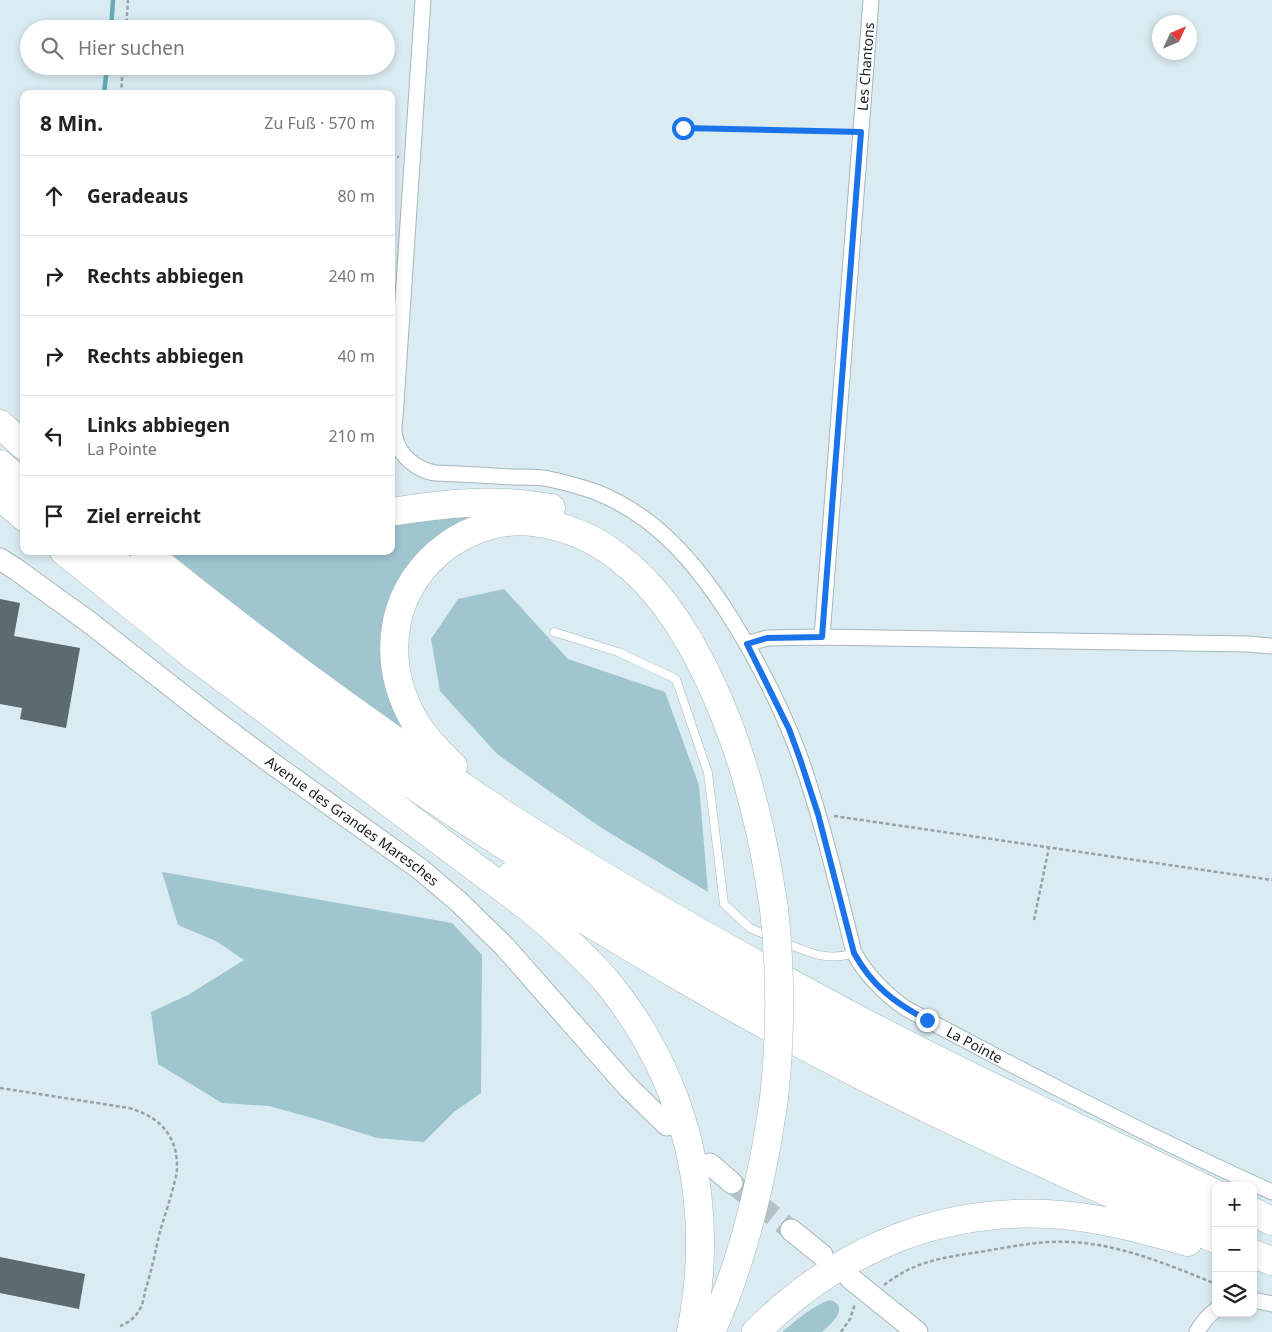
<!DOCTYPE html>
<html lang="de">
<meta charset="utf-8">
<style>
body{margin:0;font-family:"Noto Sans",sans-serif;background:#f6f6f6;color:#222}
.controls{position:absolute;right:15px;bottom:15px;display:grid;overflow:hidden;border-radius:10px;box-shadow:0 2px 8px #0003}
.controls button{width:45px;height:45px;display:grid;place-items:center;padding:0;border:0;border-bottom:1px solid #e0e0e0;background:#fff;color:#222;font:25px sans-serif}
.compass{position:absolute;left:1152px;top:15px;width:45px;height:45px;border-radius:50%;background:#fff;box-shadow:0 2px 8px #0003;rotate:46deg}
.stop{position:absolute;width:15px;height:15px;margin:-11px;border:4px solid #1a73e8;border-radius:50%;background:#fff}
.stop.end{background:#1a73e8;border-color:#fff;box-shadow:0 1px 5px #0008}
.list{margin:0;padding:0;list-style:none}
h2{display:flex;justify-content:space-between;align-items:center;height:65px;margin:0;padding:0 20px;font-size:21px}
h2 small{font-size:16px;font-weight:400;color:#767676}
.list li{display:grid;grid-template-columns:32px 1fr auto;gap:15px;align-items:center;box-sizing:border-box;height:80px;padding:0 20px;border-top:1px solid #e0e0e0}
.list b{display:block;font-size:19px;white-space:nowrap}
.list p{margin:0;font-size:16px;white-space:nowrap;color:#767676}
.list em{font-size:16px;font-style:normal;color:#767676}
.icon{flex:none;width:28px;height:28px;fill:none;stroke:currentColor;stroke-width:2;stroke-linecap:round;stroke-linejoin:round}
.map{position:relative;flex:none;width:1272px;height:1332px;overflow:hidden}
.search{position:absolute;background:#fff;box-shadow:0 2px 8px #0003;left:20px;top:20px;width:375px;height:55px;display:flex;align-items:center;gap:12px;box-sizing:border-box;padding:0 18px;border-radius:28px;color:#767676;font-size:19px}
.panel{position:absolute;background:#fff;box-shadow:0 2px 8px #0003;left:20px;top:90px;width:375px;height:465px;border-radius:10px}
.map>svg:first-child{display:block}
.green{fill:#9fc5cf}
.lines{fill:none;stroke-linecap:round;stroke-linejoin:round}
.stream{stroke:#68a9b8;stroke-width:4.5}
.building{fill:#5b6b6f}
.secondary-tunnel{stroke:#b3c2c7;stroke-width:21;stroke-dasharray:21 11;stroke-linecap:butt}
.service-casing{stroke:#a6b7bc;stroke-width:9}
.minor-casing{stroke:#a6b7bc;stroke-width:17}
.secondary-casing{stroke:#a6b7bc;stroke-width:23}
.motorway-casing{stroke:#a6b7bc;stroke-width:29}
.path{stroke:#95a3a7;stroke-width:2.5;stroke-dasharray:4 2.5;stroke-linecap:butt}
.service{stroke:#fff;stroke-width:8}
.minor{stroke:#fff;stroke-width:15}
.secondary{stroke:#fff;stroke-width:21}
.motorway{stroke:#fff;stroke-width:28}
.motorway-bridge-casing{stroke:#a6b7bc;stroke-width:29;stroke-linecap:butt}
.motorway-bridge{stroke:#fff;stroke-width:28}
.route{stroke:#1a73e8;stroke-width:6}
.labels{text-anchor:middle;stroke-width:5;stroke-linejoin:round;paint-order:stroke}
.street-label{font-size:14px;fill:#151b1d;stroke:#daecf1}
</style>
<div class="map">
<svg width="1272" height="1332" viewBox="0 0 1272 1332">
<rect width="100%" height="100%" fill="#daecf1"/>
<path class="green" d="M488 509 403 586 404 728 401 729 353 698 162 551H391V520Z
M504 589 568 659 665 692 699 785 708 892 600 827 497 754 440 691 431 639 458 599Z
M162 872 452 923 482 955 481 1093 454 1112 424 1142 377 1138 323 1121 269 1106 222 1103 158 1064 151 1012 188 995 244 960 216 941 178 925Z
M830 1300C851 1307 831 1324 822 1332H782C797 1320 812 1306 830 1300Z"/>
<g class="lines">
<path class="stream" d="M111 29 113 0
M104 94 107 66"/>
</g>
<path class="building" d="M0 599 20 603 14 636 80 648 66 728 20 719 22 708 0 704Z
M0 1257 85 1274 79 1309 0 1293Z"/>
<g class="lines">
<path class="secondary-tunnel" d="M732 1183 791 1230"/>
<defs>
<path id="service" d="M554 632 618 652 676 679 708 773 724 904 750 928 771 937
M783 942C807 952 828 962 854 953"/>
<g id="minor">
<path id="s1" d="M423 0 395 417C394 423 393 430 395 437 399 456 417 470 435 473 461 474 486 475 511 477 523 477 537 476 549 479 564 482 581 487 596 492 656 516 695 562 729 615 758 661 783 710 801 760 823 823 838 889 854 953 867 976 884 993 905 1008 1026 1073 1147 1136 1272 1192"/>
<path id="s2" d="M822 637 871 0"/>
<path d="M747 644 767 638 822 637 1247 644 1272 646"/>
<path d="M1253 1300 1272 1304"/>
<path d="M1197 1332C1202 1323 1207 1316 1216 1310"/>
</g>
<g id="secondary">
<path id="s3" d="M0 559 17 570 89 622 214 720 266 759 420 869 459 902 505 947 628 1087 667 1125"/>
<path d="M710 1164 732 1183"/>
<path d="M791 1230 822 1255"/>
<path d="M850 1278 917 1332"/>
</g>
<path id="motorway" d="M0 424 24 446
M0 464 24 485
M0 496 24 517
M391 512C447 503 495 498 551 508
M64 551 194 656 532 910C559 933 585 956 608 983 689 1083 716 1207 691 1332
M102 551C217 645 335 735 459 816 700 974 951 1104 1216 1216
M144 551C260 645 380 733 505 815 611 883 721 946 831 1005 957 1073 1087 1132 1216 1194
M453 766C439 753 425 738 415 722 397 691 390 656 397 621 410 560 471 515 534 522 565 526 594 538 618 557 694 613 740 741 760 831 766 857 770 883 774 909
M512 875C573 913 634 950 696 986 863 1082 1038 1164 1216 1239
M1253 1212 1272 1221
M1253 1254 1272 1261
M711 1332C744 1258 763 1178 774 1098
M756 1332C835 1253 934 1209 1047 1214 1095 1216 1142 1229 1188 1242"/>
</defs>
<use href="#service" class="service-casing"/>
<use href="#minor" class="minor-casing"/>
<use href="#secondary" class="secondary-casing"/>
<use href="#motorway" class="motorway-casing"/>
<path class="path" d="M126 29 128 0
M121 94 123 66
M683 128 847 132
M391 156 399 157
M834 816 1272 880
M1034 920 1049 847
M0 1088 129 1108C153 1115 170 1127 176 1153 177 1162 178 1171 175 1180 171 1198 164 1217 159 1235 155 1254 151 1273 145 1291 144 1297 143 1304 140 1309 135 1318 128 1323 120 1326
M884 1285C894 1278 905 1270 917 1266 937 1258 959 1255 980 1252 1004 1248 1027 1243 1051 1242 1109 1239 1164 1263 1216 1284
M841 1332 850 1319 855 1304"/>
<use href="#service" class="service"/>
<use href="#minor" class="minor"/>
<use href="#secondary" class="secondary"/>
<use href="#motorway" class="motorway"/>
<defs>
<path id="motorway-bridge" d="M774 909C781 972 781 1034 774 1098"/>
</defs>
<use href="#motorway-bridge" class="motorway-bridge-casing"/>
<use href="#motorway-bridge" class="motorway-bridge"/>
</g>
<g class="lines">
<path class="route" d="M683 128 861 132 822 637 767 638 747 644 789 729 800 759 818 814 854 953C872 986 895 1003 927 1020"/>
</g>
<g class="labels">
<g class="street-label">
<text dy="5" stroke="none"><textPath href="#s2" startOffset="572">Les Chantons</textPath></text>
<text dy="5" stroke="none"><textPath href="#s3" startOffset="439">Avenue des Grandes Maresches</textPath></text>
<text dy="5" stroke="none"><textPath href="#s1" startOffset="1359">La Pointe</textPath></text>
</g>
</g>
</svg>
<div class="controls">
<button>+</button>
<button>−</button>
<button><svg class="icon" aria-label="layers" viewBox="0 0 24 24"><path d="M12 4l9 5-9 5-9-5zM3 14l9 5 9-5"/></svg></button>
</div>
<svg class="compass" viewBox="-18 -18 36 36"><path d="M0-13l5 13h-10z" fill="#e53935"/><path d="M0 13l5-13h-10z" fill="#767676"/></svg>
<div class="stop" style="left:683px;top:128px"></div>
<div class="stop end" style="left:927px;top:1020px"></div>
<div class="search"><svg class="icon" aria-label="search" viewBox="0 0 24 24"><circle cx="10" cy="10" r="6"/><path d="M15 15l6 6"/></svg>Hier suchen</div>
<section class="panel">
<h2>8 Min.<small>Zu Fuß · 570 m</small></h2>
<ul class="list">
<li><svg class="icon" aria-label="ahead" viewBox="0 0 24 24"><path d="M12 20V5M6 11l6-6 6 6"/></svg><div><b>Geradeaus</b></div><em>80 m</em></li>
<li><svg class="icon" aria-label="right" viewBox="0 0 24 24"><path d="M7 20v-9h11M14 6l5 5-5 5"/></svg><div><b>Rechts abbiegen</b></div><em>240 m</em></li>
<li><svg class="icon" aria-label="right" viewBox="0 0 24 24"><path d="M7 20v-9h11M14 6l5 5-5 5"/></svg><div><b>Rechts abbiegen</b></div><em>40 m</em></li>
<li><svg class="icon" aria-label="left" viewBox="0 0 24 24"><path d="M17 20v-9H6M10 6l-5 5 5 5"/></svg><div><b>Links abbiegen</b><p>La Pointe</p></div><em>210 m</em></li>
<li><svg class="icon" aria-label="arrive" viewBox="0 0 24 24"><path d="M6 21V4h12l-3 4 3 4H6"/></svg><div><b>Ziel erreicht</b></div></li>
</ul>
</section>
</div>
